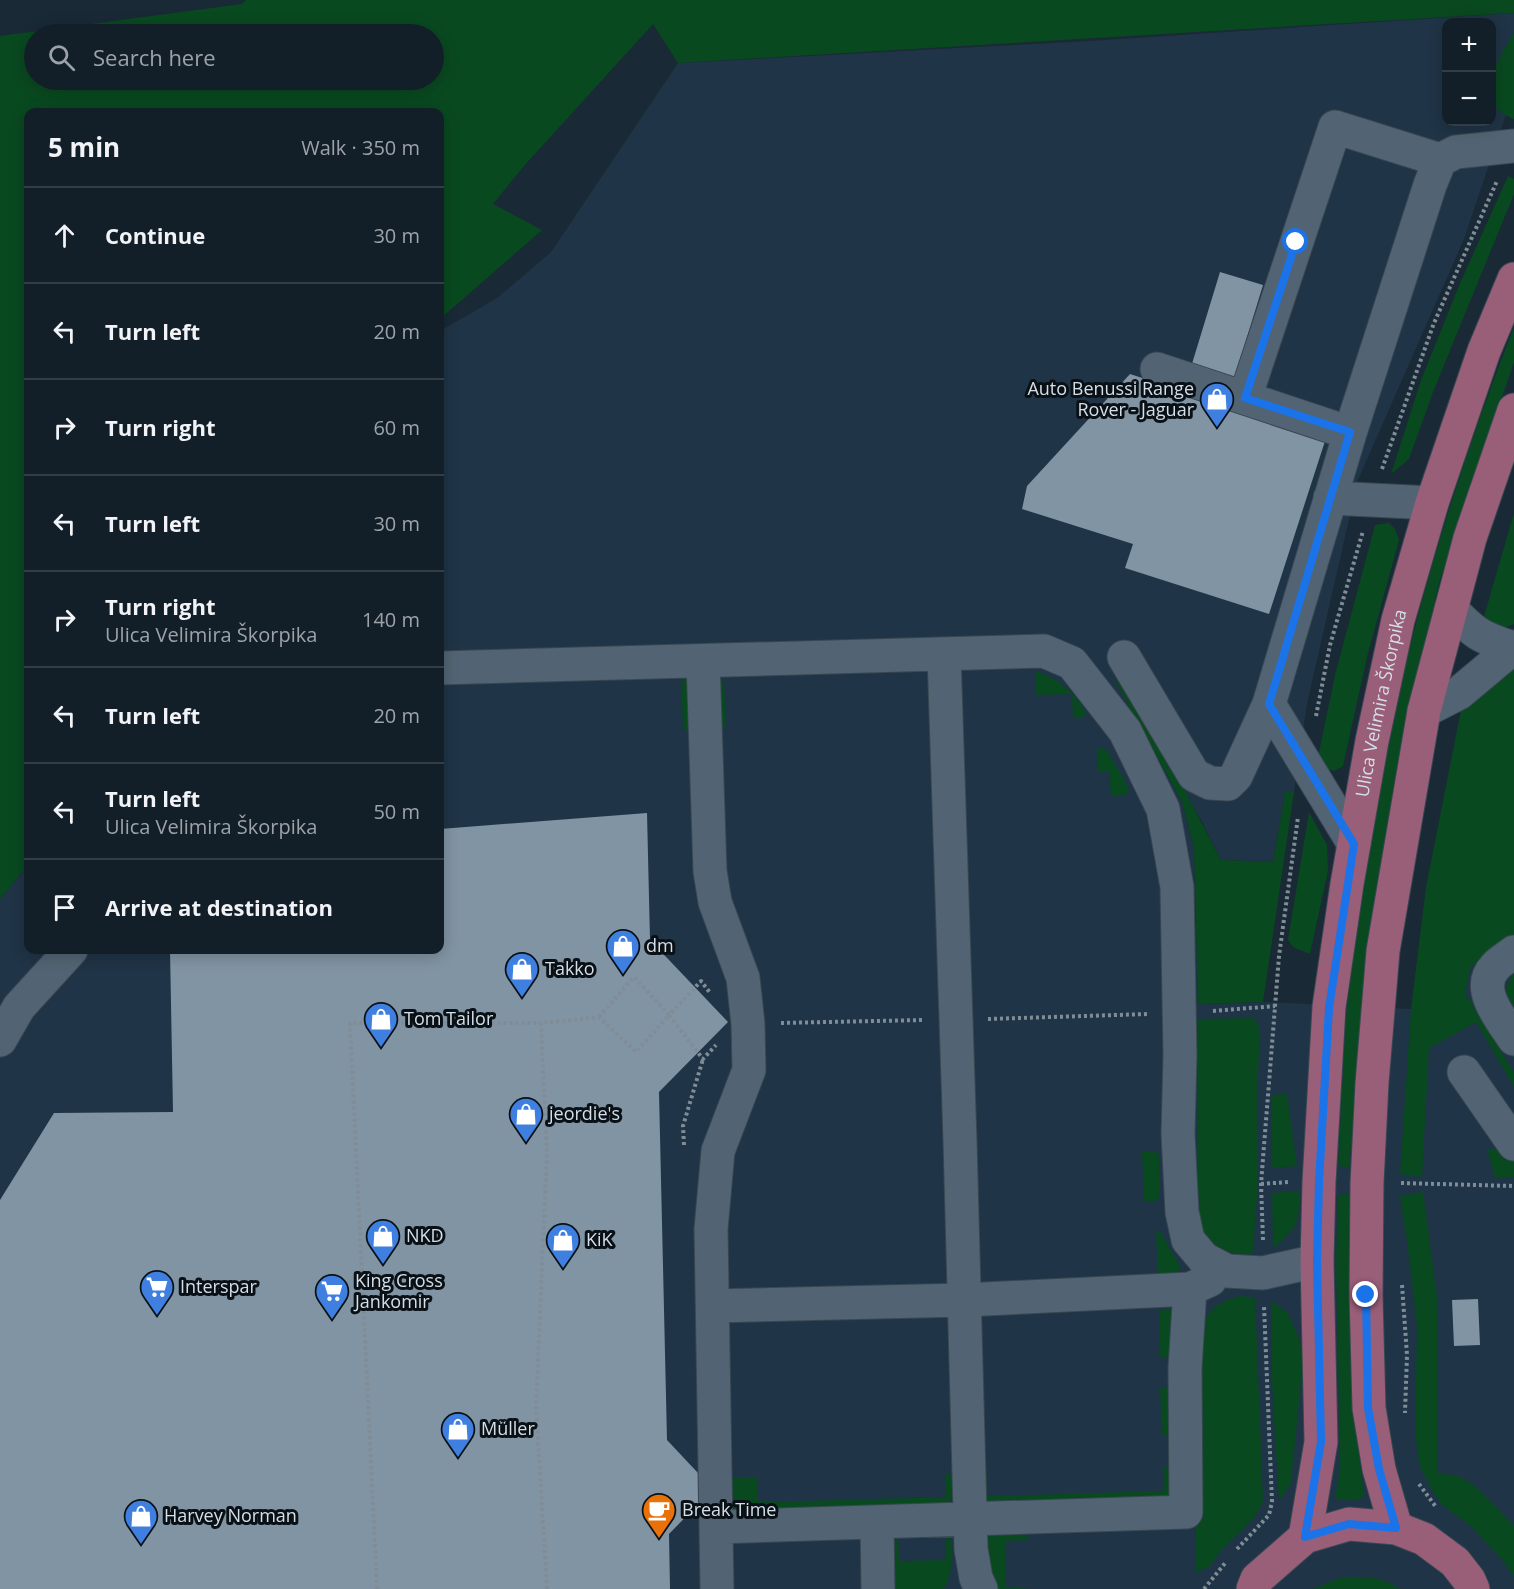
<!DOCTYPE html>
<meta charset="utf-8">
<style>
body{margin:0;font-family:"Open Sans",sans-serif;background:#1c2730;color:#f1f3f6}
.controls{position:absolute;right:18px;top:18px;display:grid;overflow:hidden;border-radius:12px;box-shadow:0 3px 15px #0003}
.controls button{width:54px;height:54px;display:grid;place-items:center;padding:0;border:0;border-bottom:2px solid #323d45;background:#131f28;color:#f1f3f6;font:30px sans-serif}
.stop{position:absolute;width:18px;height:18px;margin:-14px;border:4px solid #1a73e8;border-radius:50%;background:#fff}
.stop.end{background:#1a73e8;border-color:#fff;box-shadow:0 2px 6px #0008}
.list{margin:0;padding:0;list-style:none}
h2{display:flex;justify-content:space-between;align-items:center;height:78px;margin:0;padding:0 24px;font-size:26px}
h2 small{font-size:20px;font-weight:400;color:#9da2a8}
.list li{display:grid;grid-template-columns:39px 1fr auto;gap:18px;align-items:center;box-sizing:border-box;height:96px;padding:0 24px;border-top:2px solid #323d45}
.list b{display:block;font-size:22px;white-space:nowrap}
.list p{margin:0;font-size:20px;white-space:nowrap;color:#9da2a8}
.list em{font-size:20px;font-style:normal;color:#9da2a8}
.icon{flex:none;width:33px;height:33px;fill:none;stroke:currentColor;stroke-width:2;stroke-linecap:round;stroke-linejoin:round}
.map{position:relative;flex:none;width:1514px;height:1589px;overflow:hidden}
.search{position:absolute;background:#131f28;box-shadow:0 3px 15px #0003;left:24px;top:24px;width:420px;height:66px;display:flex;align-items:center;gap:15px;box-sizing:border-box;padding:0 21px;border-radius:33px;color:#9da2a8;font-size:22px}
.panel{position:absolute;background:#131f28;box-shadow:0 3px 15px #0003;left:24px;top:108px;width:420px;height:846px;border-radius:12px}
.map>svg:first-child{display:block}
.built{fill:#1f3446;fill-rule:evenodd}
.green{fill:#094920;fill-rule:evenodd}
.building{fill:#8194a4}
.lines{fill:none;stroke-linecap:round;stroke-linejoin:round}
.minor-casing{stroke:#394752;stroke-width:35}
.major-casing{stroke:#394752;stroke-width:35}
.path{stroke:#808d97;stroke-width:4;stroke-dasharray:3 3;stroke-linecap:butt}
.minor{stroke:#526473;stroke-width:33}
.major{stroke:#995e78;stroke-width:33}
.route{stroke:#1a73e8;stroke-width:8}
.labels{text-anchor:middle;stroke-width:6;stroke-linejoin:round;paint-order:stroke}
.poi-label{font-size:18px;fill:#d4dfe7;stroke:#0a1116;text-anchor:start}
.street-label{font-size:18px;fill:#d4dfe7;stroke:#0a1116}
</style>
<div class="map">
<svg width="1514" height="1589" viewBox="0 0 1514 1589">
<rect width="100%" height="100%" fill="#192936"/>
<path class="built" d="M1514 13V90L1464 239 1358 480 1307 704 1294 792H1285L1273 862 1221 860 1200 818 1117 682 1182 802 1194 848 1198 1004 1263 1002 1411 1009 1514 934V1589H0V899L28 865V950H440V331L497 298 551 252 678 63 1090 41ZM1446 22H1492V122H1446Z"/>
<path class="green" d="M246 0H1514V13L678 63 653 24 523 167 493 204 542 230 440 319V112H28V865L0 899V36L242 4ZM34 34H434V80H34Z
M1514 32V119C1470 102 1499 59 1514 32Z
M1508 176 1514 179V194L1433 392 1409 459 1391 474 1421 380 1461 281Z
M1514 327V362L1439 583 1397 765 1370 928 1349 1167 1338 1166C1342 1106 1343 1045 1349 985 1372 759 1431 538 1514 327Z
M1514 513V624L1498 630 1483 620Z
M1389 523 1395 529 1399 540 1367 657 1343 766 1334 771 1322 767 1318 757 1335 675 1375 525Z
M1514 665V934L1470 968 1465 993 1514 1073V1087L1476 1022 1429 1048 1422 1177 1400 1174 1411 1009 1426 887 1461 710Z
M1036 671C1061 681 1072 689 1086 713L1083 718H1073L1072 694 1036 695Z
M681 680H688L692 729H683Z
M724 680 726 728 717 729 715 683Z
M1119 680 1169 760 1221 860 1273 862 1285 791 1294 792 1263 1002 1198 1004 1194 848 1182 802 1116 682Z
M1097 748 1106 749 1128 786 1129 791 1124 795 1111 796 1109 772H1098Z
M1309 812 1327 845 1328 871 1310 954 1293 947 1288 940Z
M1514 974V1005L1510 1008C1505 995 1504 985 1514 974Z
M1254 1018 1260 1029 1257 1096 1258 1180 1253 1252 1249 1255C1217 1251 1208 1247 1198 1215V1019Z
M1287 1094 1297 1166 1272 1168V1095Z
M1487 1149 1501 1150 1514 1158V1177L1495 1178Z
M1142 1152H1154L1159 1154 1160 1196 1155 1201H1144Z
M1299 1191C1300 1223 1297 1228 1273 1249L1272 1193Z
M1423 1192 1437 1297V1473L1459 1476 1475 1486 1514 1526V1577L1504 1562 1472 1527 1442 1505 1432 1490 1419 1464 1415 1430 1417 1327 1409 1255 1400 1196Z
M1346 1193 1351 1198 1349 1329 1353 1405 1364 1495 1360 1499 1337 1500 1335 1496 1338 1483 1340 1455 1336 1261 1338 1196Z
M1156 1230 1161 1233 1180 1266 1178 1275 1158 1279Z
M1241 1296 1255 1298 1263 1502 1254 1518 1222 1549 1210 1566 1195 1573 1199 1333C1210 1308 1215 1303 1241 1296Z
M1271 1301 1287 1312 1299 1338 1303 1360 1291 1483 1279 1501 1272 1382Z
M1159 1309H1171L1175 1315 1174 1355 1160 1358Z
M1160 1387 1171 1388 1173 1435 1162 1436Z
M1170 1466 1171 1500 988 1504 983 1500 982 1475 987 1471 988 1496 1164 1491V1467Z
M945 1473 951 1475 953 1498 947 1504 731 1510 729 1481 733 1478H758V1502H770L946 1497Z
M990 1534H1026L1029 1540 1005 1541 1006 1587 1031 1589H996L987 1565 985 1541Z
M945 1536 952 1540C953 1557 952 1574 944 1589H892L891 1542 898 1537 899 1561 946 1560Z
M1342 1577C1362 1577 1383 1576 1400 1589H1313Z"/>
<path class="building" d="M1220 272 1263 285 1234 380 1191 367Z
M1130 374 1326 438 1269 614 1125 568 1133 544 1022 509 1027 486Z
M647 813 650 940 728 1022 659 1092 667 1440 713 1489 669 1534 670 1589H0V1200L54 1113 173 1112 170 950H440V829Z
M1478 1299 1480 1345 1454 1346 1452 1300Z"/>
<g class="lines">
<defs>
<path id="minor" d="M1157 369 1350 433
M1245 398 1335 127 1440 160
M1330 498 1432 503
M1451 609C1475 634 1480 637 1513 648
M944 654 960 1141 971 1549 976 1578 981 1589
M1124 657 1194 775 1210 783 1228 784 1236 776 1269 704
M703 661 710 871 715 902 743 978 748 1024 749 1070 718 1151 711 1229 717 1589
M440 668 1044 651 1072 663 1125 731 1163 809 1177 887 1180 1055 1178 1134 1182 1212 1188 1240 1204 1259 1227 1271 1263 1273 1317 1261
M1424 711 1459 693 1514 647
M1354 844 1269 704 1350 433 1430 185 1440 160 1456 152 1514 146
M1514 952C1508 957 1500 961 1495 967 1474 989 1502 1020 1514 1039
M0 1040 19 1007 71 950
M1464 1072 1514 1144
M713 1306 964 1300 1190 1289 1210 1280
M877 1522 878 1589
M717 1527 1186 1512 1185 1368 1190 1289"/>
<g id="major">
<path d="M1396 1528 1379 1469 1369 1408 1366 1295 1367 1183 1372 1083 1383 951 1424 711 1470 538 1514 410"/>
<path id="s1" d="M1305 1537 1321 1442 1317 1261 1319 1182 1329 1007 1347 884 1372 741 1398 620 1432 503 1484 351 1514 279"/>
<path d="M1253 1589 1257 1579 1305 1537 1349 1524 1396 1528 1424 1539 1455 1562 1469 1580 1473 1589"/>
</g>
</defs>
<use href="#minor" class="minor-casing"/>
<use href="#major" class="major-casing"/>
<path class="path" d="M1382 469 1434 323 1497 181
M1316 716 1330 645 1363 531
M1213 1011 1275 1006
M599 1017 634 977 669 1015 701 981 711 994
M988 1019 1148 1014
M781 1023 923 1020
M684 1145 683 1126 703 1059
M1401 1183 1514 1186
M1261 1184 1288 1182
M1263 1240 1261 1184 1279 956 1298 817
M1402 1285 1407 1355 1405 1413
M1419 1484 1436 1507
M1237 1549 1269 1515 1272 1502 1264 1306
M377 1589 350 1023H541
M547 1589 536 1405 547 1154 541 1023 599 1017 636 1052 669 1015 703 1059 716 1045
M1204 1589 1226 1562"/>
<use href="#minor" class="minor"/>
<use href="#major" class="major"/>
</g>
<g class="lines">
<path class="route" d="M1296 242 1245 398 1350 432 1269 704 1354 844 1329 1008 1319 1182 1317 1261 1321 1442 1305 1537 1349 1524 1396 1528 1379 1469 1368 1408 1366 1295"/>
</g>
<defs>
<symbol id="shop-pin" viewBox="-11 -11 22 30"><path d="M0 17L-7.5 6A9.5 9.5 0 1 1 7.5 6Z" fill="#3f7fe0" stroke="#0a1116"/><path d="M-5-2.5h2.3a2.7 3.5 0 0 1 5.4 0H5L5.5 6h-11ZM-1.5-2.5h3a1.5 2.3 0 0 0-3 0Z" fill="#fff"/></symbol>
<symbol id="supermarket-pin" viewBox="-11 -11 22 30"><path d="M0 17L-7.5 6A9.5 9.5 0 1 1 7.5 6Z" fill="#3f7fe0" stroke="#0a1116"/><path d="M-6-5.5h2.5l.6 2H6L4.5 2H-2.5L-4.4-4H-6ZM-1.5 3.2a1.3 1.3 0 1 0 .1 0ZM3 3.2a1.3 1.3 0 1 0 .1 0Z" fill="#fff"/></symbol>
<symbol id="cafe-pin" viewBox="-11 -11 22 30"><path d="M0 17L-7.5 6A9.5 9.5 0 1 1 7.5 6Z" fill="#e8710a" stroke="#0a1116"/><path d="M-5.5-4.5H6V0H3Q3 3.5 0 3.5H-2.5Q-5.5 3.5-5.5 0ZM3-3.2v2h1.7v-2ZM-6 4.5H4V6H-6Z" fill="#fff"/></symbol>
</defs>
<g fill-rule="evenodd">
<use href="#shop-pin" x="1198" y="380" width="38" height="52"/>
<use href="#shop-pin" x="604" y="927" width="38" height="52"/>
<use href="#shop-pin" x="503" y="950" width="38" height="52"/>
<use href="#shop-pin" x="362" y="1000" width="38" height="52"/>
<use href="#shop-pin" x="507" y="1095" width="38" height="52"/>
<use href="#shop-pin" x="364" y="1217" width="38" height="52"/>
<use href="#shop-pin" x="544" y="1221" width="38" height="52"/>
<use href="#supermarket-pin" x="138" y="1268" width="38" height="52"/>
<use href="#supermarket-pin" x="313" y="1272" width="38" height="52"/>
<use href="#shop-pin" x="439" y="1410" width="38" height="52"/>
<use href="#cafe-pin" x="640" y="1491" width="38" height="52"/>
<use href="#shop-pin" x="122" y="1497" width="38" height="52"/>
</g>
<g class="labels">
<g class="poi-label">
<text x="1194" y="395" text-anchor="end">Auto Benussi Range<tspan x="1194" dy="21">Rover - Jaguar</tspan></text>
<text x="646" y="952">dm</text>
<text x="545" y="975">Takko</text>
<text x="404" y="1025">Tom Tailor</text>
<text x="549" y="1120">jeordie's</text>
<text x="406" y="1242">NKD</text>
<text x="586" y="1246">KiK</text>
<text x="355" y="1287">King Cross<tspan x="355" dy="21">Jankomir</tspan></text>
<text x="180" y="1293">Interspar</text>
<text x="481" y="1435">Müller</text>
<text x="682" y="1516">Break Time</text>
<text x="164" y="1522">Harvey Norman</text>
</g>
<g class="street-label">
<text dy="6" stroke="none"><textPath href="#s1" startOffset="840">Ulica Velimira Škorpika</textPath></text>
</g>
</g>
</svg>
<div class="controls">
<button>+</button>
<button>−</button>
</div>
<div class="stop" style="left:1296px;top:242px"></div>
<div class="stop end" style="left:1366px;top:1295px"></div>
<div class="search"><svg class="icon" aria-label="search" viewBox="0 0 24 24"><circle cx="10" cy="10" r="6"/><path d="M15 15l6 6"/></svg>Search here</div>
<section class="panel">
<h2>5 min<small>Walk · 350 m</small></h2>
<ul class="list">
<li><svg class="icon" aria-label="ahead" viewBox="0 0 24 24"><path d="M12 20V5M6 11l6-6 6 6"/></svg><div><b>Continue</b></div><em>30 m</em></li>
<li><svg class="icon" aria-label="left" viewBox="0 0 24 24"><path d="M17 20v-9H6M10 6l-5 5 5 5"/></svg><div><b>Turn left</b></div><em>20 m</em></li>
<li><svg class="icon" aria-label="right" viewBox="0 0 24 24"><path d="M7 20v-9h11M14 6l5 5-5 5"/></svg><div><b>Turn right</b></div><em>60 m</em></li>
<li><svg class="icon" aria-label="left" viewBox="0 0 24 24"><path d="M17 20v-9H6M10 6l-5 5 5 5"/></svg><div><b>Turn left</b></div><em>30 m</em></li>
<li><svg class="icon" aria-label="right" viewBox="0 0 24 24"><path d="M7 20v-9h11M14 6l5 5-5 5"/></svg><div><b>Turn right</b><p>Ulica Velimira Škorpika</p></div><em>140 m</em></li>
<li><svg class="icon" aria-label="left" viewBox="0 0 24 24"><path d="M17 20v-9H6M10 6l-5 5 5 5"/></svg><div><b>Turn left</b></div><em>20 m</em></li>
<li><svg class="icon" aria-label="left" viewBox="0 0 24 24"><path d="M17 20v-9H6M10 6l-5 5 5 5"/></svg><div><b>Turn left</b><p>Ulica Velimira Škorpika</p></div><em>50 m</em></li>
<li><svg class="icon" aria-label="arrive" viewBox="0 0 24 24"><path d="M6 21V4h12l-3 4 3 4H6"/></svg><div><b>Arrive at destination</b></div></li>
</ul>
</section>
</div>
